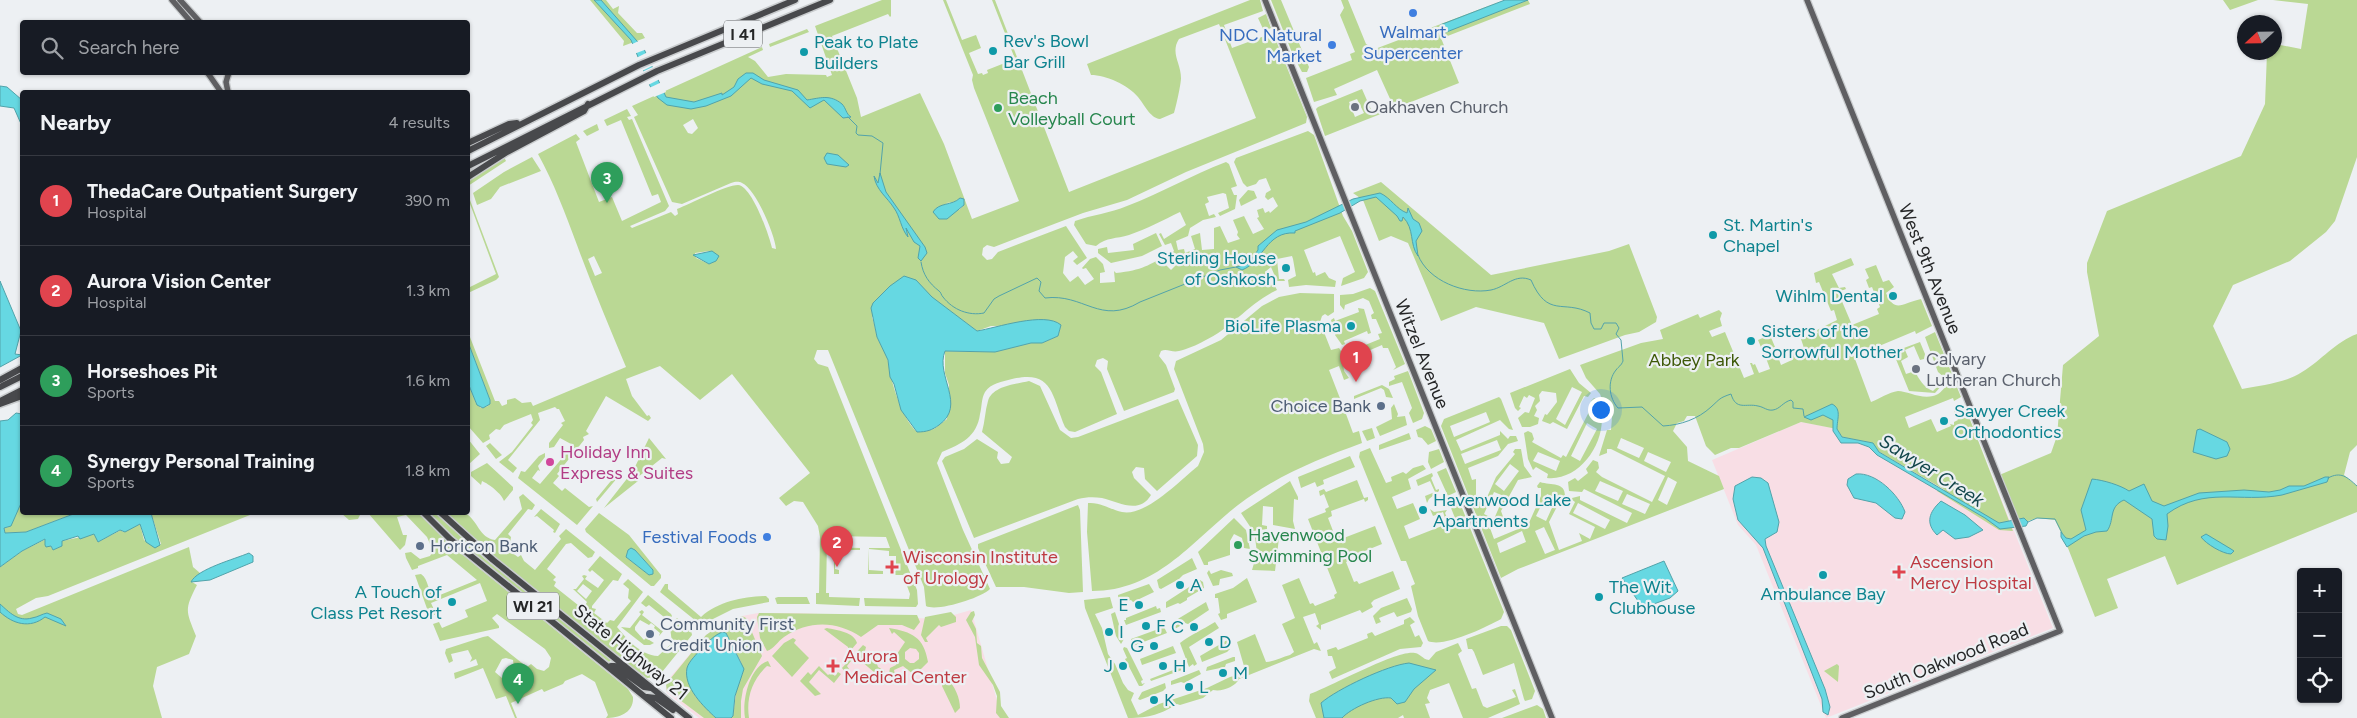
<!DOCTYPE html>
<meta charset="utf-8">
<style>
body{margin:0;font-family:Figtree,sans-serif;background:#20242c;color:#f1f3f6}
.controls{position:absolute;right:15px;bottom:15px;display:grid;overflow:hidden;border-radius:5px;box-shadow:0 1px 4px #0004}
.controls button{width:45px;height:45px;display:grid;place-items:center;padding:0;border:0;border-bottom:1px solid #363941;background:#171b24;color:#f1f3f6;font:25px sans-serif}
.compass{position:absolute;left:2237px;top:15px;width:45px;height:45px;border-radius:50%;background:#171b24;box-shadow:0 1px 4px #0004;rotate:248deg}
.you{position:absolute;left:1600px;top:409px;width:18px;height:18px;margin:-12px;border:4px solid #fff;border-radius:50%;background:#1a73e8;box-shadow:0 0 0 8px #1a73e833}
.badge{display:grid;place-items:center;width:32px;height:32px;border-radius:50%;background:#2563eb;color:#fff;font-size:16px;font-weight:700}
.pin{position:absolute;translate:-50% -41px;filter:drop-shadow(0 1px 2px #0008)}
.pin::after{content:'';position:absolute;top:26px;width:18px;height:15px;background:inherit;clip-path:polygon(0 0,100% 0,50% 100%)}
.list{margin:0;padding:0;list-style:none}
h2{display:flex;justify-content:space-between;align-items:center;height:65px;margin:0;padding:0 20px;font-size:21px}
h2 small{font-size:16px;font-weight:400;color:#9ea1a6}
.list li{display:grid;grid-template-columns:32px 1fr auto;gap:15px;align-items:center;box-sizing:border-box;height:90px;padding:0 20px;border-top:1px solid #363941}
.list b{display:block;font-size:19px;white-space:nowrap}
.list p{margin:0;font-size:16px;white-space:nowrap;color:#9ea1a6}
.list em{font-size:16px;font-style:normal;color:#9ea1a6}
.icon{flex:none;width:28px;height:28px;fill:none;stroke:currentColor;stroke-width:2;stroke-linecap:round;stroke-linejoin:round}
.map{position:relative;flex:none;width:2357px;height:718px;overflow:hidden}
.search{position:absolute;background:#171b24;box-shadow:0 1px 4px #0004;left:20px;top:20px;width:450px;height:55px;display:flex;align-items:center;gap:12px;box-sizing:border-box;padding:0 18px;border-radius:5px;color:#9ea1a6;font-size:19px}
.panel{position:absolute;background:#171b24;box-shadow:0 1px 4px #0004;left:20px;top:90px;width:450px;height:425px;border-radius:5px}
.map>svg:first-child{display:block}
.medical{fill:#f8dee5}
.green{fill:#bad894;fill-rule:evenodd}
.water{fill:#66d8e2;stroke:#52a3aa}
.pier{fill:#edf0f3}
.lines{fill:none;stroke-linecap:round;stroke-linejoin:round}
.stream{stroke:#52a3aa;stroke-width:1}
.major-casing{stroke:#c9ccce;stroke-width:8}
.highway-casing{stroke:#c9ccce;stroke-width:9}
.major{stroke:#5f5f62;stroke-width:5.5}
.highway{stroke:#48494c;stroke-width:6}
.shop-dot{fill:#3f7fe0;stroke:#edf0f3;stroke-width:2}
.culture-dot{fill:#0f9aa8;stroke:#edf0f3;stroke-width:2}
.worship-dot{fill:#6b7280;stroke:#edf0f3;stroke-width:2}
.leisure-dot{fill:#2e9e5b;stroke:#edf0f3;stroke-width:2}
.service-dot{fill:#5c6f8a;stroke:#edf0f3;stroke-width:2}
.hotel-dot{fill:#d1479c;stroke:#edf0f3;stroke-width:2}
.health-dot{fill:#e0444e;stroke:#edf0f3;stroke-width:2}
.labels{text-anchor:middle;stroke-width:4.5;stroke-linejoin:round;paint-order:stroke}
.shield{fill:#edf0f3;stroke:#616364;stroke-width:1}
.shield-label{font-size:16px;font-weight:bold;fill:#252627}
.shop-label{font-size:18px;fill:#366cbe;stroke:#edf0f3;text-anchor:end}
.culture-label{font-size:18px;fill:#0d838f;stroke:#edf0f3;text-anchor:start}
.leisure-label{font-size:18px;fill:#27864d;stroke:#edf0f3;text-anchor:start}
.worship-label{font-size:18px;fill:#5b616d;stroke:#edf0f3;text-anchor:start}
.street-label{font-size:18px;fill:#252627;stroke:#edf0f3}
.park-label{font-size:18px;fill:#3e5908;stroke:#edf0f3}
.service-label{font-size:18px;fill:#4e5e75;stroke:#edf0f3;text-anchor:start}
.hotel-label{font-size:18px;fill:#b23c85;stroke:#edf0f3;text-anchor:start}
.health-label{font-size:18px;fill:#be3a42;stroke:#edf0f3;text-anchor:start}
.water-label{font-size:19px;font-style:italic;fill:#13464b;stroke:#edf0f3}
</style>
<div class="map">
<svg width="2357" height="718" viewBox="0 0 2357 718">
<rect width="100%" height="100%" fill="#edf0f3"/>
<path class="medical" d="M1801 422 1930 446 1973 429 2053 628 1826 718 1756 545 1738 525 1712 460Z
M971 610 1002 718H699L667 693 666 688 667 681 706 635 719 626 742 616 758 613H796L940 619Z"/>
<path class="green" d="M590 0H606L613 9 619 6 618 13 637 33H642L645 38 623 46 624 41Z
M882 0H891V16L890 17 888 14 832 36 857 98 861 117 920 93 944 144 972 219 1019 201 974 88 972 80 973 75 943 0H946L962 40 976 35 981 48 969 53 978 74 982 73 983 75 988 73 987 70 1015 59 992 0H995L1069 192 1256 118 1219 24 1179 39C1170 53 1181 63 1181 78 1181 84 1176 107 1174 113L1160 119C1150 118 1144 104 1138 97 1128 85 1106 75 1091 75L1087 64 1250 0H1260L1263 11 1224 25 1232 48 1273 33 1307 117 1306 123 1186 172 1127 200 1083 213 994 247 987 245 983 248 982 255 987 260 992 259 998 252 1066 226 1087 258 1077 265 1073 261 1078 257 1073 251 1065 257 1063 273 1070 282 1078 276 1085 285 1094 279 1086 268 1083 269 1082 268 1090 259 1096 257 1103 264 1105 272 1100 273V283L1115 282 1114 271 1116 273C1145 270 1150 264 1174 251L1171 243 1165 245 1159 234 1161 233 1164 239 1186 225 1180 212C1163 220 1147 229 1129 235 1116 239 1107 237 1096 246L1086 244 1074 225 1075 221C1092 215 1110 213 1127 206 1161 193 1192 175 1226 162L1229 164 1237 186 1231 188 1234 195H1237L1235 209 1220 216 1218 213 1229 208 1226 194 1223 193 1207 197 1209 202 1205 204 1209 216 1214 214 1216 217 1203 220 1190 228 1188 236 1176 241 1178 250 1184 249 1185 253 1195 249 1191 236 1200 233 1202 250 1214 249V228L1220 226 1228 243 1240 239 1237 235 1238 232 1233 220 1244 216 1253 234 1264 229 1257 218 1259 217 1257 210 1263 208 1265 213 1269 211 1270 213 1278 206 1273 197 1268 200 1265 197 1266 193 1271 190 1266 178 1259 180 1256 184 1247 187 1243 183 1234 162 1236 158 1308 131 1314 135 1343 216 1352 231 1368 272 1364 278 1341 286 1343 278 1355 272 1340 236 1304 250 1313 273 1315 272 1316 276 1325 272 1329 278 1336 281 1335 287 1306 285 1289 287 1288 280 1296 276 1293 259 1292 256 1277 259 1279 279H1284L1285 281H1277L1271 267 1265 272 1271 285 1274 284 1277 290C1249 303 1232 328 1204 341 1197 345 1187 349 1179 351 1172 353 1167 348 1161 351L1159 356 1166 365 1175 389 1174 392 1124 411 1107 369 1108 361 1103 358 1097 360 1095 366 1101 372 1117 414 1075 432 1069 431 1065 427C1052 396 1053 369 1012 379 1002 382 991 383 985 392 981 399 982 407 980 414 977 437 961 444 942 452L937 463 963 530 990 589C981 598 937 612 926 606L924 587 828 350H817L814 359 818 364 828 367 917 590 918 604 916 607 865 606 864 598 909 599 910 594 903 575H890V571H896V556H889V551L869 549V570L883 571V574H868L869 548H890L886 537 831 536 830 540H827L826 593H829V597L860 598 859 606 816 604V593H819L820 537 818 526 803 502 794 501 786 506 779 498 810 473 732 374 700 400 660 366 626 379 632 396 647 416 649 415 651 418 648 421 606 396 586 431 589 434 583 437 584 440 557 474 559 476 553 483 562 491 565 488 589 507 593 506 577 525 518 478 521 471 525 472 539 456 545 453V457L538 466 540 471 538 470 532 478 540 484 570 449 571 444 560 438 554 447 549 448V443L563 425 561 423 565 421 559 409H557L555 407 538 413 540 420 508 460 517 468 513 473 499 462 512 452 533 425 531 423 533 420 531 414 504 425 500 430 496 429 489 435 490 439 483 443 468 426V383L476 403 481 408 488 406 490 400 468 342V332L495 401H499L502 406 507 404V400L515 398 522 403 531 402 533 406 626 367C609 326 592 286 577 245 565 213 554 183 538 154L576 134 580 139 576 142 599 202 612 197 622 221 661 202 658 194 652 196 621 120 607 126 604 120 627 109 631 116 627 117 629 120 632 119 669 206 665 211 630 226 632 228 671 212 675 216 678 214 677 209C690 204 726 185 738 185 752 186 769 235 772 248L776 249C775 235 756 189 742 183 738 181 735 182 731 183L682 204 672 202 634 117 638 115 632 106 762 47 763 50 748 57 755 61 768 77 786 74 826 75 827 77 832 75 815 26ZM693 119 698 128 692 134 688 133 683 125ZM960 198 964 199V205L959 210 946 203 955 202ZM709 251 713 262 709 264 696 258 695 253ZM1174 253 1181 260 1171 270 1164 263ZM594 256 602 273 595 276 588 259ZM916 280 931 297 977 331 991 326 1061 325 1058 336 1042 343H1031L995 352 945 351V373L949 385 947 419 934 429 917 432C901 417 891 382 888 361 887 354 881 346 878 339 875 332 875 324 872 317Z
M1271 0H1281L1309 67 1307 72H1302L1293 55Z
M1341 0H1348L1366 44 1375 49 1504 0 1441 25 1443 32 1528 0 1530 4 1445 37 1443 32 1439 33 1459 83 1325 136 1316 109 1318 107 1362 89 1373 114 1379 111 1377 107 1391 101 1377 70 1334 89 1337 95 1314 102 1306 78 1352 60 1350 54 1355 52 1340 15 1344 8ZM1357 99 1364 113 1355 117 1349 102Z
M2223 0H2258L2230 10Z
M2273 0H2357V157L2335 221 2326 232 2290 261 2233 285 2213 326 2242 389C2261 385 2286 383 2302 372 2322 360 2335 342 2357 334V445L2350 452 2344 475 2357 486V512L2177 585 2165 556 2107 579 2118 608 2095 617 2066 543 2055 520 2037 518 2022 523 2015 519 1997 476 2051 453 2057 436 2063 365 2099 336 2087 272V263L2107 211 2241 156 2265 104 2267 53 2274 52 2275 44 2301 49 2308 4Z
M1266 14 1271 28 1264 31 1258 18Z
M807 29 809 32 770 47 769 44Z
M597 124 599 130 587 136 583 131Z
M504 157 506 161 468 186V182Z
M532 157 541 171 500 187 491 199 477 205 473 193 504 172Z
M1381 182 1491 275 1609 251 1629 244 1657 317 1656 322 1639 332 1625 335 1559 359 1544 323 1476 307 1441 321 1408 243 1391 236 1379 241 1363 200 1353 193Z
M1248 190 1254 191 1257 198 1241 206 1239 200Z
M468 198 470 200 499 277 496 280 468 293V288L496 274 470 204H468Z
M1156 233 1162 246 1142 256 1111 263 1098 253V249L1107 247 1108 253 1134 250 1133 244Z
M1851 258 1854 265 1832 274 1839 288 1845 287 1846 289 1838 292 1852 325 1879 314 1877 309 1880 307 1872 287 1869 288 1866 280 1869 278 1865 269 1876 265 1883 282 1889 280 1894 287 1886 293C1895 314 1902 303 1921 299L1932 326 1916 334 1915 331 1860 354 1861 357 1855 359 1871 402C1879 399 1889 392 1898 391 1907 391 1920 399 1933 396 1944 394 1944 383 1954 380L1961 397 1954 401 1953 398 1905 417 1909 428 1931 419 1937 432 1951 426 1950 424 1954 425V422L1958 420 1954 411 1958 410 1956 407 1964 404 2013 531 1999 530 1937 491 1945 490 1881 453 1868 442 1842 437 1837 429 1801 422 1739 448H1731L1715 455 1706 446 1695 416H1687L1684 421 1677 423 1673 431 1687 447 1688 461 1719 476 1724 489 1518 569 1501 578 1441 426 1444 419 1499 397 1501 399 1513 430 1509 429 1500 420 1456 440 1461 451 1500 435V431L1508 439 1510 436H1516L1518 441 1508 444 1498 456 1468 468 1472 480 1476 479V496H1480L1478 501 1484 504 1496 477 1515 454 1513 452 1515 449H1521L1524 466 1532 477 1518 480 1501 511 1505 522 1490 528 1494 539 1528 525 1541 496V488H1538L1537 486 1540 482C1552 486 1566 481 1565 498L1562 497 1549 522 1559 550 1582 541 1579 533 1590 539 1595 527 1569 514 1575 502 1571 499 1572 498 1580 496V500L1627 523 1632 513 1584 489 1582 492 1569 491 1568 482 1575 478 1578 481 1588 473 1586 469 1593 460 1598 462 1599 468 1596 472 1602 477 1652 502 1665 476 1611 449H1607V453L1599 456 1607 430H1611L1612 417H1608L1600 394 1586 378 1580 365 1641 343 1663 339 1660 330 1698 314 1700 318 1719 310 1722 313 1720 319 1722 326 1709 331 1712 337 1725 332 1744 378 1754 374 1750 363H1752L1753 365 1755 364 1759 373 1770 369 1766 358 1777 354 1781 365 1792 360 1787 349 1792 347 1797 358 1806 354 1801 339 1818 333 1817 330 1837 320 1834 310 1831 311 1819 282 1816 283 1814 273ZM1486 412 1490 422 1454 437 1450 426ZM1621 438 1644 448 1639 458 1617 448ZM1497 440 1501 450 1465 464 1461 454ZM1648 452 1671 462 1666 472 1644 461ZM1510 464 1519 471 1504 491 1495 484ZM1668 477 1677 482 1667 505 1658 500ZM1600 481 1623 491 1618 501 1595 491ZM1494 492 1504 496 1494 519 1484 514ZM1547 494 1556 499 1546 521 1536 516ZM1627 494 1650 504 1645 514 1622 504ZM1578 503 1610 520 1605 529 1573 513ZM1544 527 1555 550 1545 554 1535 531ZM1522 531 1526 542 1500 553 1497 543Z
M1370 288 1375 291 1405 364 1393 370 1396 367 1388 348H1383L1382 345 1368 351 1370 355 1365 357 1368 365 1366 361 1362 363 1359 357 1343 363 1344 371 1349 378 1344 380 1339 366 1329 370 1341 401 1339 402 1346 407 1348 413 1346 414 1353 433 1359 431 1362 443C1324 457 1286 472 1252 495 1199 530 1164 591 1092 591L1087 532 1088 503C1101 502 1109 509 1122 512 1146 517 1180 480 1198 466L1204 452 1203 444 1174 369 1176 361 1221 340 1262 306 1279 297 1300 293 1334 294V312L1328 316 1325 314 1322 316 1320 322 1331 350 1339 348 1343 354 1380 339 1378 334 1382 333 1376 319H1372L1371 315 1374 313 1369 301 1363 298 1345 305 1344 310 1340 305V295L1353 294Z
M1358 308 1364 309 1371 333 1368 334 1367 331 1344 341 1345 344 1342 345 1335 335 1337 332 1334 330 1331 320 1334 318 1335 321 1359 312Z
M1935 332 1952 374 1944 377 1938 372 1925 337Z
M1770 335 1775 347 1763 352 1758 340Z
M1920 342 1925 354 1924 359 1920 360 1914 346 1905 350 1908 357 1901 361 1906 374 1915 371C1918 378 1924 388 1933 391L1940 384 1938 381 1940 380 1943 384 1935 393 1909 391 1893 352Z
M1570 369 1579 383 1591 393 1588 397 1584 396 1567 429 1553 422 1550 424 1542 421 1545 414 1547 415 1557 402 1556 393 1542 391 1539 395 1540 401 1535 406 1537 410 1534 416 1539 418 1538 424 1530 427H1522L1518 418 1525 412 1529 413 1535 398 1529 395 1527 398 1524 396 1519 407 1521 408 1518 411 1515 408 1510 393ZM1572 387 1582 392 1565 425 1556 419Z
M1408 371 1424 413 1422 419 1413 423 1409 413 1412 408 1402 382 1389 386V382L1395 379 1394 376Z
M1029 381 1040 386 1060 430 1071 438 1078 437 1178 399 1198 445 1197 456 1157 491 1145 479 1144 468 1136 467 1132 472 1134 478 1151 495C1139 515 1119 502 1102 498 1094 497 1086 497 1078 499L974 538 942 461 945 457 964 449 977 439 998 452 997 458 1001 464 1009 463 1012 457 982 432C985 421 985 411 988 401 992 386 1016 384 1029 381Z
M1382 385 1389 389 1393 398 1386 397 1384 390 1381 388 1354 399V396Z
M1594 398 1597 399C1614 431 1584 482 1547 478L1548 474 1536 467 1533 470 1528 459 1524 433 1528 431 1532 433 1534 439 1532 442 1561 458 1563 455 1566 457 1593 404 1591 401ZM1587 423 1597 429 1580 461 1571 456ZM1538 452 1560 461 1556 471 1533 461Z
M1394 404 1398 414 1397 417 1405 416 1407 425 1380 436 1376 427 1392 419 1391 408Z
M1425 426 1431 429 1436 441 1428 445 1422 438 1418 437 1416 430Z
M1372 428 1375 438 1367 441 1362 431Z
M1409 433 1411 439 1379 450V445Z
M649 438 666 459 662 458 638 477V481L604 508 633 471Z
M468 439 480 454 468 465 469 454Z
M490 443 502 455 496 459 486 446Z
M1370 448 1386 483 1392 481 1391 477 1403 472 1406 474 1413 468 1423 465 1426 469 1408 479 1411 489 1392 497 1397 509 1413 503 1420 519 1404 526 1409 539 1447 524 1443 512 1433 516 1430 509 1434 512 1447 510 1445 513 1450 525 1457 523 1449 503 1458 498 1504 612 1501 619C1486 627 1444 648 1428 641L1418 616 1411 586 1415 584 1406 561H1401L1359 457 1360 452Z
M1439 449 1444 462 1431 469 1428 462 1429 452Z
M1350 456 1355 467 1323 480 1324 484 1317 487 1315 482 1301 488 1298 477Z
M487 463 513 487V490L504 501C502 494 489 484 482 481L481 485 471 476V472Z
M1446 468 1456 492 1448 496 1437 472Z
M1432 473 1433 476 1431 478 1436 490 1439 489V491L1429 499 1427 503 1425 496 1435 492 1430 481 1418 486 1416 480Z
M615 476 618 477 597 502 596 499Z
M1357 480 1364 498 1368 497V500L1365 502 1364 499 1331 511 1332 516 1328 518 1335 536 1339 535 1341 539 1375 526 1382 544 1350 557V560L1346 562 1354 582 1357 581 1359 584 1393 571 1400 589 1374 600 1371 603 1373 607 1362 613 1360 610 1321 625V630L1316 626 1319 624 1315 613 1303 617 1314 644 1317 642 1321 651 1314 649 1239 679C1235 687 1222 692 1213 690L1203 698 1180 705 1177 704C1161 714 1150 718 1128 718L1085 608 1084 600 1110 597 1113 608 1095 614 1102 628 1108 654 1115 664 1123 683 1128 690 1134 693 1131 700 1138 715 1159 704 1207 688 1230 677 1246 673 1237 642 1255 634 1266 662C1273 662 1282 657 1290 655L1294 652 1282 624 1295 618 1282 585 1299 578 1310 604 1313 603 1315 606 1335 598 1334 595 1337 593 1308 519 1326 512 1325 509 1329 507 1324 494 1320 496 1319 491 1324 489 1326 492Z
M1290 481 1298 497V500L1294 499 1293 521 1295 529 1273 525V507L1263 506 1262 525 1267 526V529L1253 531 1241 513Z
M523 494 535 505 532 510 528 509 508 534 511 537 510 543 514 548 511 552 518 557 521 555 524 561 535 570 561 539 559 536 566 529 595 552 592 557 588 558 571 543 566 544 547 569 556 577 553 580 556 582 554 586 583 609 587 602 573 589H576L584 579 582 576 584 575 587 576 585 579 598 588 604 580 592 570 590 572 588 570 600 556 622 574 618 581 613 580 592 606V608L596 609 594 613 607 623 610 620 614 621 631 601 628 598 629 589 623 584 628 579 643 592 617 627C627 639 640 655 658 656L672 643 670 627 677 618 691 630 692 635 658 677 647 678 622 660 486 550 445 513C451 513 460 511 465 513 478 520 479 538 495 540L522 509 519 497ZM583 584 592 591 586 599 577 591Z
M22 501V512L36 513 42 515 48 513H76L26 532 5 533 4 528 8 527Z
M1078 505 1080 510 1083 592 1069 593 1024 587H996L978 548V544Z
M541 509 560 524 555 533 553 532 554 530 537 516 534 517Z
M151 513H255L48 596 36 598 16 609 18 614 22 615 189 547 193 567 200 573 192 582 197 585C184 610 186 611 196 636L189 654 157 667 153 686 162 718H0V567L22 551 46 539 53 550 62 546V541L95 534 98 542 121 530 123 532 140 524 144 540 155 547 161 544Z
M341 513H359L360 515 358 519 349 520Z
M368 513H418L458 551 628 689 633 697C634 713 619 718 606 718L608 715 595 682 582 674 565 681 563 684 544 692 542 689 511 703 517 718H515L506 696 496 699 483 668 455 679 454 673 478 665 476 659 470 662 472 658 468 650 451 654 453 661 449 663 445 653 446 649 483 637 488 636 527 667 531 664 537 669 544 671 549 667 551 658 545 649 497 614 492 618 499 626V628L440 641 433 624 439 622 442 628 468 617 465 610 487 601 480 583 431 603 436 614 430 617 415 575 421 574C429 579 427 592 435 597L477 580 447 555 418 566V568L412 570 406 558 405 553 411 552 420 559 430 556 433 551 427 537 406 515 397 517 403 535H407L405 545 400 550ZM506 658 513 660 514 669 502 678 495 672 502 659ZM524 665 529 669 518 682 514 678Z
M429 513H435L485 559 611 660 609 662C549 613 484 568 429 513Z
M599 513 629 535 661 575V578L654 586H651L586 532 585 529ZM628 550H635L653 570 649 575 626 557Z
M1234 518 1246 530 1250 549 1244 548 1242 538 1234 534 1230 541V555L1208 562V565H1204L1198 552Z
M1262 534 1277 535 1279 538 1275 571 1252 570 1257 553 1255 537Z
M834 547 860 548V550H835V569L839 570V574H834Z
M1192 558 1197 569 1183 575 1179 579 1161 589 1159 588 1157 580Z
M1209 570 1211 574 1221 570 1232 573 1233 576 1220 579 1219 585 1213 586 1207 573Z
M1247 578 1257 602 1227 614V618L1221 620 1218 614 1220 613 1218 598H1215V594L1233 588Z
M1200 580 1203 582 1204 588 1187 598V600L1180 604 1178 603 1166 608V602Z
M665 584H668V589L701 617C719 601 743 597 766 596L769 599V602L733 609 701 625 660 592Z
M1149 584 1154 592 1133 602 1131 600 1119 604 1118 595Z
M648 595 671 614 672 616 669 621 649 605 646 607 641 603Z
M778 597H807L810 604H777L775 598Z
M1407 598 1412 609 1411 612 1397 617 1394 612 1379 618 1381 622 1376 624 1373 616 1381 608Z
M1206 602 1209 610 1188 624 1185 623 1173 630 1174 628 1171 623Z
M1156 606 1157 609 1160 608 1161 612 1126 625 1124 620H1126V618Z
M642 610 644 612 642 615 661 630 665 629 659 636 660 633 654 628 655 626 651 623 649 625 640 620 635 627V630L644 640 646 638 654 643 650 645H644L621 627 630 628 641 614 639 612Z
M974 611 975 615 972 621 976 629 977 643 981 646 982 658 1000 692 1001 706 1009 718H1000L996 713 997 696 993 685 979 665 975 637 966 620 971 612Z
M951 612 956 617V622L941 627 939 625 926 638 928 642H925L921 635 925 617Z
M1115 612 1124 639 1121 644 1116 636 1111 614Z
M759 613 917 615 920 622 914 630 902 625H878L861 637C837 621 809 620 784 637 778 641 774 649 767 651L760 638 757 617Z
M742 616 746 618 762 656 743 689 741 701V718H731L733 716 737 686 743 673 741 662 726 633 695 696 716 718H704L680 700 676 688 667 692 666 684 706 635 719 626Z
M1410 617 1415 622 1410 625 1415 637 1419 635 1423 643 1421 647 1400 649 1332 679 1329 672 1336 668 1332 656H1328L1327 650 1336 647 1338 650 1368 638 1367 634 1372 632 1375 636 1404 624V620Z
M1215 622 1219 628 1189 647 1197 664 1194 666 1193 664 1189 667 1180 643C1192 634 1202 630 1215 622Z
M1501 626H1507L1511 630 1535 691 1532 699 1525 701 1524 699 1514 663 1483 675 1474 652 1472 649H1468L1466 639Z
M1164 627 1167 633 1133 646 1131 639Z
M827 628C837 630 854 632 857 643L851 650H848V647L824 629Z
M889 628C912 632 924 637 928 662L917 673 913 674 903 666 894 670 896 679 889 673 890 668 896 665 897 654 905 642 894 632 892 634ZM910 648 916 649 919 653V659L914 663H910L905 659V652Z
M793 638 796 640 794 643 809 658 792 677 772 656 784 643Z
M1229 639 1231 643 1229 645 1228 648 1230 649 1227 652 1202 662 1200 656Z
M1458 643 1462 651 1458 654 1472 689 1476 688 1483 706 1487 708 1516 697 1512 690 1515 689 1520 704 1488 718H1463L1449 683 1430 690 1427 698 1430 703 1425 704 1430 718H1404L1403 715 1398 718H1316L1309 701 1310 694C1330 687 1398 649 1415 653 1421 654 1422 659 1429 660L1436 652Z
M863 645 866 647 865 651 871 656 874 655 878 667 885 671 881 678 855 656 847 666 849 669 846 673 842 668Z
M1173 646 1176 653 1142 665 1140 659Z
M1124 647 1127 648 1143 680 1141 681 1142 684 1145 683 1142 686H1139L1125 659 1127 658 1123 649Z
M1233 657H1235V661L1226 664 1225 667 1206 671 1207 667Z
M768 661 771 667 767 666C752 680 746 698 749 718H745C742 701 749 667 768 661Z
M1837 664 1839 666 1838 682 1824 671Z
M819 666 828 675 831 673 835 676 838 672 841 674 834 683 819 670 809 682 821 694 815 696 800 681 808 672 811 675Z
M1181 667 1182 670 1151 681 1150 679Z
M1199 670 1201 674 1184 683 1181 682 1171 685V681Z
M947 679C955 686 960 698 960 708L955 713 942 686V684Z
M1165 683 1166 688 1163 691 1140 700 1138 699 1142 692Z
M1537 705 1543 709 1546 718H1502Z"/>
<path class="water" d="M594 0H601L644 49 666 97 694 102 722 93V95L734 87 738 79 746 73H753L764 80 798 90 807 100C820 98 830 94 842 104 846 108 846 114 851 117L843 118 824 100 810 108 792 91 762 84 751 78 731 96 706 106 691 109 667 105 658 98 650 86 631 40Z
M1505 0H1528L1444 33 1440 25Z
M0 86 7 87 22 100V126L14 108 0 106Z
M827 153 838 155 849 165 846 167 827 164 824 158Z
M880 173 886 192 925 247 927 253 921 261 918 258 920 246 914 242 906 228 908 237C901 229 900 216 894 208 887 197 876 190 874 176L878 183Z
M1380 193C1391 198 1396 209 1407 213L1408 208 1413 219 1419 223 1422 231 1416 241 1418 256C1409 244 1415 229 1403 217L1402 221H1400L1397 216 1376 197 1360 201 1340 213 1295 231V233C1266 231 1263 262 1242 270L1236 267 1248 264 1258 250V246L1277 230 1306 222 1353 199Z
M960 198 964 199V205L947 219H939L933 212C939 202 952 206 960 198Z
M712 251 719 256 716 261 709 264 693 255Z
M904 276 916 280 932 297 977 331C996 328 1045 311 1061 325L1058 336 1042 343H1031L995 352 945 351C935 376 967 405 939 425 932 430 927 432 917 432L901 410 894 384 890 377 888 360 877 337 871 308 873 303 890 286Z
M0 281 21 331 15 354 22 355 0 367Z
M468 342 490 400V404L483 408 477 405 468 383Z
M1832 404C1842 409 1837 419 1837 429L1842 437 1873 443 1879 452 1999 523 2024 518 2028 522 2026 526 2000 529 1985 518 1877 455 1869 447 1858 443H1841L1833 431V420L1823 415 1811 420 1804 417Z
M16 413 22 414V501L11 526 4 528 5 533 26 532 76 513H151L160 545 155 548 146 542 140 524 125 532 120 530 98 542 94 534 80 539 78 536 62 541V546L53 550 51 546 46 547 45 545V539L22 551 0 567V421L8 420Z
M2200 429 2227 442 2230 449 2227 456 2216 459 2193 452 2197 430Z
M1856 474C1876 472 1899 495 1905 512L1902 519 1895 518 1876 503 1854 498 1847 485 1848 479Z
M1752 477 1761 478 1768 483 1779 522 1777 532 1765 539 1766 546 1825 689 1830 707 1828 715 1823 712 1822 699 1763 548 1738 520 1733 499 1735 486Z
M2325 477H2329L2327 482 2282 495C2240 503 2205 486 2167 514L2168 526 2166 540 2157 539 2154 536 2152 519 2124 500C2108 507 2115 520 2107 531L2096 532 2084 536 2067 547 2061 537V532L2066 538 2071 539 2086 530 2081 510 2092 479C2103 480 2120 485 2129 491L2144 484 2152 501 2164 506 2199 493 2244 490 2269 492 2280 490 2289 486H2304Z
M1941 501 1965 515 1983 530 1969 537 1955 539 1943 530 1937 535C1925 523 1929 512 1941 501Z
M2206 534 2231 549 2234 551 2231 554C2223 554 2206 544 2201 537Z
M631 548 635 550 653 570V574L649 575 626 557 628 550Z
M249 553 253 556V562L210 580 191 582C197 569 235 559 249 553Z
M1664 561 1678 591 1670 598 1643 608 1622 578Z
M0 604C9 612 18 622 32 618 38 617 42 614 47 613L61 619 66 626 45 617C30 629 13 624 0 612Z
M723 632 726 633 744 669 735 696 733 716 731 718H716C704 707 683 687 687 668 689 661 697 654 701 649 707 643 715 634 723 632Z
M1409 663 1436 670 1414 689 1405 702 1397 704 1391 698C1378 696 1351 708 1342 718H1324L1321 703C1337 689 1388 665 1409 663Z"/>
<path class="pier" d="M641 40 647 49 634 54 630 45Z
M648 52 654 65 642 71 636 58Z
M655 66 660 79 648 85 642 72Z
M662 82 666 92 654 97 649 88Z"/>
<g class="lines">
<path class="stream" d="M848 117 857 126 856 133 858 135 872 136 883 143 880 174
M1418 255C1428 281 1465 295 1491 290 1506 287 1515 273 1531 280 1548 319 1563 299 1590 313L1591 323 1594 329H1601L1604 323H1616L1619 328 1616 334 1621 340 1623 361C1621 366 1619 366 1616 370 1607 381 1609 398 1618 408L1642 407 1663 426C1681 425 1698 419 1711 407 1720 399 1719 398 1731 394 1736 411 1746 403 1758 406 1764 407 1767 411 1773 410 1780 409 1783 402 1791 400L1793 402V408L1803 409 1804 416
M921 262C923 275 929 283 939 291 941 292 941 295 943 297 953 310 969 316 984 313L994 299 999 296 1037 278 1041 282 1039 291 1045 298C1084 293 1100 326 1140 302L1220 270 1236 267
M2328 478C2341 471 2347 477 2357 486
M2028 522 2037 518 2055 519 2062 533"/>
<defs>
<path id="major" d="M172 0 191 22
M180 0 200 22
M1265 0 1552 718
M1807 0 2060 631 1842 718
M207 72 221 92
M228 92 226 82 229 72"/>
<path id="highway" d="M468 143 509 124 517 123
M468 151 639 65 795 0
M468 166 657 71 830 0
M468 177 507 152 584 111 588 104
M0 380 22 368
M0 387 22 376
M0 401 22 390
M0 404 22 396
M423 512 450 539 671 718
M440 512 493 560 689 718
M611 666H615L644 687 651 688
M647 697 656 698 673 710"/>
</defs>
<use href="#major" class="major-casing"/>
<use href="#highway" class="highway-casing"/>
<use href="#major" class="major"/>
<use href="#highway" class="highway"/>
</g>
<g class="shop-dot">
<circle cx="1413" cy="13" r="5"/>
<circle cx="1332" cy="45" r="5"/>
<circle cx="767" cy="537" r="5"/>
</g>
<g class="culture-dot">
<circle cx="993" cy="51" r="5"/>
<circle cx="804" cy="52" r="5"/>
<circle cx="1713" cy="235" r="5"/>
<circle cx="1286" cy="268" r="5"/>
<circle cx="1893" cy="296" r="5"/>
<circle cx="1351" cy="326" r="5"/>
<circle cx="1751" cy="341" r="5"/>
<circle cx="1944" cy="421" r="5"/>
<circle cx="1423" cy="510" r="5"/>
<circle cx="1823" cy="575" r="5"/>
<circle cx="1180" cy="585" r="5"/>
<circle cx="1599" cy="597" r="5"/>
<circle cx="452" cy="602" r="5"/>
<circle cx="1139" cy="605" r="5"/>
<circle cx="1146" cy="626" r="5"/>
<circle cx="1194" cy="627" r="5"/>
<circle cx="1109" cy="632" r="5"/>
<circle cx="1209" cy="642" r="5"/>
<circle cx="1154" cy="646" r="5"/>
<circle cx="1123" cy="666" r="5"/>
<circle cx="1163" cy="666" r="5"/>
<circle cx="1223" cy="673" r="5"/>
<circle cx="1189" cy="687" r="5"/>
<circle cx="1154" cy="700" r="5"/>
</g>
<g class="worship-dot">
<circle cx="1355" cy="107" r="5"/>
<circle cx="1916" cy="369" r="5"/>
</g>
<g class="leisure-dot">
<circle cx="998" cy="108" r="5"/>
<circle cx="1238" cy="545" r="5"/>
</g>
<g class="service-dot">
<circle cx="1381" cy="406" r="5"/>
<circle cx="420" cy="546" r="5"/>
<circle cx="650" cy="634" r="5"/>
</g>
<circle class="hotel-dot" cx="550" cy="462" r="5"/>
<g class="health-dot">
<path d="M889.5 559.5h5v5h5v5h-5v5h-5v-5h-5v-5h5z"/>
<path d="M1896.5 564.5h5v5h5v5h-5v5h-5v-5h-5v-5h5z"/>
<path d="M830.5 658.5h5v5h5v5h-5v5h-5v-5h-5v-5h5z"/>
</g>
<g class="labels">
<g class="shield">
<rect x="724" y="20.5" width="38" height="27" rx="4"/>
<rect x="507" y="592.5" width="52" height="27" rx="4"/>
</g>
<g class="shield-label">
<text x="743" y="40">I 41</text>
<text x="533" y="612">WI 21</text>
</g>
<g class="shop-label">
<text x="1413" y="38" text-anchor="middle">Walmart<tspan x="1413" dy="21">Supercenter</tspan></text>
<text x="1322" y="41">NDC Natural<tspan x="1322" dy="21">Market</tspan></text>
<text x="757" y="543">Festival Foods</text>
</g>
<g class="culture-label">
<text x="1003" y="47">Rev's Bowl<tspan x="1003" dy="21">Bar Grill</tspan></text>
<text x="814" y="48">Peak to Plate<tspan x="814" dy="21">Builders</tspan></text>
<text x="1723" y="231">St. Martin's<tspan x="1723" dy="21">Chapel</tspan></text>
<text x="1276" y="264" text-anchor="end">Sterling House<tspan x="1276" dy="21">of Oshkosh</tspan></text>
<text x="1883" y="302" text-anchor="end">Wihlm Dental</text>
<text x="1341" y="332" text-anchor="end">BioLife Plasma</text>
<text x="1761" y="337">Sisters of the<tspan x="1761" dy="21">Sorrowful Mother</tspan></text>
<text x="1954" y="417">Sawyer Creek<tspan x="1954" dy="21">Orthodontics</tspan></text>
<text x="1433" y="506">Havenwood Lake<tspan x="1433" dy="21">Apartments</tspan></text>
<text x="1190" y="591">A</text>
<text x="1609" y="593">The Wit<tspan x="1609" dy="21">Clubhouse</tspan></text>
<text x="442" y="598" text-anchor="end">A Touch of<tspan x="442" dy="21">Class Pet Resort</tspan></text>
<text x="1823" y="600" text-anchor="middle">Ambulance Bay</text>
<text x="1129" y="611" text-anchor="end">E</text>
<text x="1156" y="632">F</text>
<text x="1184" y="633" text-anchor="end">C</text>
<text x="1119" y="638">I</text>
<text x="1219" y="648">D</text>
<text x="1144" y="652" text-anchor="end">G</text>
<text x="1113" y="672" text-anchor="end">J</text>
<text x="1173" y="672">H</text>
<text x="1233" y="679">M</text>
<text x="1199" y="693">L</text>
<text x="1164" y="706">K</text>
</g>
<g class="leisure-label">
<text x="1008" y="104">Beach<tspan x="1008" dy="21">Volleyball Court</tspan></text>
<text x="1248" y="541">Havenwood<tspan x="1248" dy="21">Swimming Pool</tspan></text>
</g>
<g class="worship-label">
<text x="1365" y="113">Oakhaven Church</text>
<text x="1926" y="365">Calvary<tspan x="1926" dy="21">Lutheran Church</tspan></text>
</g>
<g class="street-label">
<text transform="translate(1930 269) rotate(68)" y="6">West 9th Avenue</text>
<text transform="translate(1422 354) rotate(68)" y="6">Witzel Avenue</text>
<text transform="translate(631 652) rotate(39)" y="6">State Highway 21</text>
<text transform="translate(1946 661) rotate(-22)" y="6">South Oakwood Road</text>
</g>
<g class="park-label">
<text x="1694" y="366">Abbey Park</text>
</g>
<g class="service-label">
<text x="1371" y="412" text-anchor="end">Choice Bank</text>
<text x="430" y="552">Horicon Bank</text>
<text x="660" y="630">Community First<tspan x="660" dy="21">Credit Union</tspan></text>
</g>
<g class="hotel-label">
<text x="560" y="458">Holiday Inn<tspan x="560" dy="21">Express &amp; Suites</tspan></text>
</g>
<g class="health-label">
<text x="903" y="563">Wisconsin Institute<tspan x="903" dy="21">of Urology</tspan></text>
<text x="1910" y="568">Ascension<tspan x="1910" dy="21">Mercy Hospital</tspan></text>
<text x="844" y="662">Aurora<tspan x="844" dy="21">Medical Center</tspan></text>
</g>
<g class="water-label">
<text transform="translate(1932 470) rotate(32)" y="7">Sawyer Creek</text>
</g>
</g>
</svg>
<div class="controls">
<button>+</button>
<button>−</button>
<button><svg class="icon" aria-label="locate" viewBox="0 0 24 24"><circle cx="12" cy="12" r="6"/><path d="M12 2v4M12 18v4M2 12h4M18 12h4"/></svg></button>
</div>
<svg class="compass" viewBox="-18 -18 36 36"><path d="M0-13l5 13h-10z" fill="#e53935"/><path d="M0 13l5-13h-10z" fill="#9ea1a6"/></svg>
<div class="you"></div>
<div class="pin badge" style="left:1356px;top:382px;background:#e0444e">1</div>
<div class="pin badge" style="left:837px;top:567px;background:#e0444e">2</div>
<div class="pin badge" style="left:607px;top:203px;background:#2e9e5b">3</div>
<div class="pin badge" style="left:518px;top:704px;background:#2e9e5b">4</div>
<div class="search"><svg class="icon" aria-label="search" viewBox="0 0 24 24"><circle cx="10" cy="10" r="6"/><path d="M15 15l6 6"/></svg>Search here</div>
<section class="panel">
<h2>Nearby<small>4 results</small></h2>
<ul class="list">
<li><span class="badge" style="background:#e0444e">1</span><div><b>ThedaCare Outpatient Surgery</b><p>Hospital</p></div><em>390 m</em></li>
<li><span class="badge" style="background:#e0444e">2</span><div><b>Aurora Vision Center</b><p>Hospital</p></div><em>1.3 km</em></li>
<li><span class="badge" style="background:#2e9e5b">3</span><div><b>Horseshoes Pit</b><p>Sports</p></div><em>1.6 km</em></li>
<li><span class="badge" style="background:#2e9e5b">4</span><div><b>Synergy Personal Training</b><p>Sports</p></div><em>1.8 km</em></li>
</ul>
</section>
</div>
